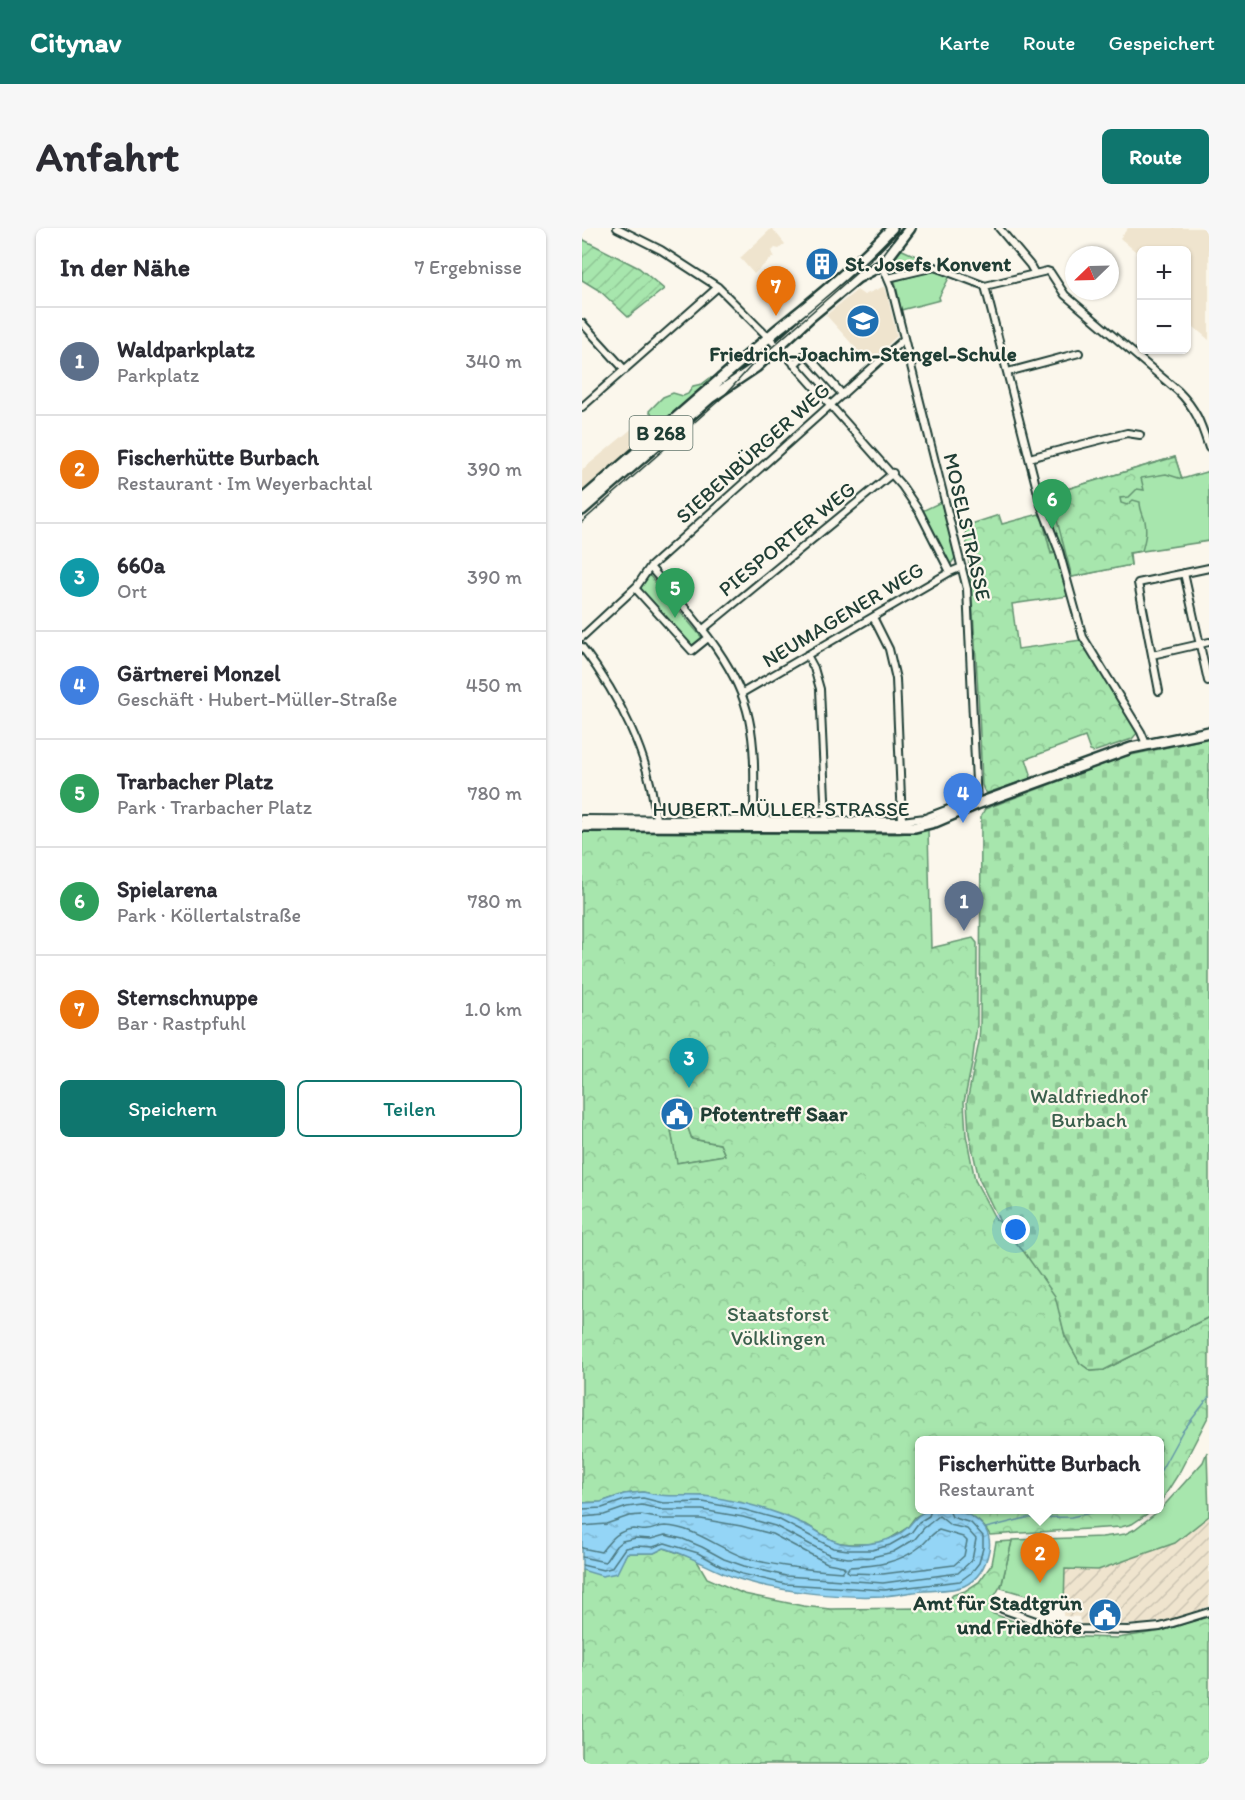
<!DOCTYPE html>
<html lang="de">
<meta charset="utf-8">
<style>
body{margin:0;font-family:Itim,sans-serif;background:#f7f7f7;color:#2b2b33}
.controls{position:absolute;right:18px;top:18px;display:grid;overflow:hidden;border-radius:9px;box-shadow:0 2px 4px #0004}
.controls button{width:54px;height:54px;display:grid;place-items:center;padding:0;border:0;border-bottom:2px solid #e1e1e2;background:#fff;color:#2b2b33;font:30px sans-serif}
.compass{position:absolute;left:483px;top:18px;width:54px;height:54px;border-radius:50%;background:#fff;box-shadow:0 2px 4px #0004;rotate:247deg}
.you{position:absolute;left:434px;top:1002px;width:21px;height:21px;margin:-15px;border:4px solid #fff;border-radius:50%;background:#1a73e8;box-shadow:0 0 0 9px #1a73e833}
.badge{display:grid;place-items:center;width:39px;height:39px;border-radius:50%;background:#0f766e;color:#fff;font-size:20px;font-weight:700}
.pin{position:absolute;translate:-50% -50px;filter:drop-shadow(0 2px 3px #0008)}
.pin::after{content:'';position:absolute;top:32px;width:21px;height:18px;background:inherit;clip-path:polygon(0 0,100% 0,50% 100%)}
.popup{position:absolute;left:333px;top:1208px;width:249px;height:78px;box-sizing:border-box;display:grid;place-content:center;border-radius:9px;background:#fff;filter:drop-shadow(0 2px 4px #0005);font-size:20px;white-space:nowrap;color:#7c7c81}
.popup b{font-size:22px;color:#2b2b33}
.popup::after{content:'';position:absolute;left:50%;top:100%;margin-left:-12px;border:12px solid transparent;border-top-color:#fff}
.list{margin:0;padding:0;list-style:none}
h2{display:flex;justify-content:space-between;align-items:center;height:78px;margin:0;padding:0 24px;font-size:26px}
h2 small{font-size:20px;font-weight:400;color:#7c7c81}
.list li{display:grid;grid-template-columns:39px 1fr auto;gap:18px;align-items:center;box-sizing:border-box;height:108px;padding:0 24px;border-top:2px solid #e1e1e2}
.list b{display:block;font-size:22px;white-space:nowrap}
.list p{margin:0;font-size:20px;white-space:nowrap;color:#7c7c81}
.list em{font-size:20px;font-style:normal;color:#7c7c81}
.actions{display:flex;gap:12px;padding:18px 24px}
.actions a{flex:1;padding:14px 0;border:2px solid #0f766e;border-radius:9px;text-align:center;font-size:21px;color:#0f766e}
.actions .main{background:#0f766e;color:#fff}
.map{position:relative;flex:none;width:627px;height:1536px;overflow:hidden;border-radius:9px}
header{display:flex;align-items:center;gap:36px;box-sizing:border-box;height:84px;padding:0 30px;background:#0f766e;color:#fff}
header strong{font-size:28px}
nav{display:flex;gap:33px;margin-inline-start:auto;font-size:21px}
.intro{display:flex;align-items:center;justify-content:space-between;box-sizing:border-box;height:144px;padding:0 36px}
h1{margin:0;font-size:42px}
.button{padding:15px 27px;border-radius:9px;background:#0f766e;color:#fff;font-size:21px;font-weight:700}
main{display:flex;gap:36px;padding:0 36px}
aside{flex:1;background:#fff;border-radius:9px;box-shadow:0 2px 4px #0004}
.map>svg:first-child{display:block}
.built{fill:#efe4ce}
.industrial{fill:url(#industrial-furrows)}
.green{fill:#a7e6ad;stroke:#639270;stroke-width:1.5}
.forest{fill:url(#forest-crowns);stroke:#639270;stroke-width:1.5;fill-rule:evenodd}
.cemetery{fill:url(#cemetery-stones);stroke:#639270;stroke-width:1.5}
.garden{fill:url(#garden-furrows);stroke:#639270;stroke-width:1.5}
.water{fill:url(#water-ripples);stroke:#6598a8;stroke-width:1.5}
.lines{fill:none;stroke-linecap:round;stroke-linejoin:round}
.shore{stroke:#4e7a82;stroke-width:1.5}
.stream{stroke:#6598a8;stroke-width:1.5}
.street-casing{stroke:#1f3d34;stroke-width:10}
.secondary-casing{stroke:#1f3d34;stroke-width:14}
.primary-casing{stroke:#1f3d34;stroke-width:14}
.street{stroke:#fbf7ec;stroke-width:6}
.secondary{stroke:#fbf7ec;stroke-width:9}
.primary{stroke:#fbf7ec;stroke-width:9}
.tram{stroke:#1f3d34;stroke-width:1.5}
.labels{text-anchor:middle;stroke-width:4.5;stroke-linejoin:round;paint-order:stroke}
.shield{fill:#fbf7ec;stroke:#61756b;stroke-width:1.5}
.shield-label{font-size:20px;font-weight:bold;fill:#1f3d34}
.poi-label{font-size:21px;font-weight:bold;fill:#1f3d34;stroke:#fbf7ec;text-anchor:start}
.street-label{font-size:21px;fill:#1f3d34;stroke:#fbf7ec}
.park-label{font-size:21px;fill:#3a5f4c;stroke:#fbf7ec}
</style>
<header>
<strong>Citynav</strong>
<nav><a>Karte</a><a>Route</a><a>Gespeichert</a></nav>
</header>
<div class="intro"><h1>Anfahrt</h1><a class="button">Route</a></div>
<main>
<aside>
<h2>In der Nähe<small>7 Ergebnisse</small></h2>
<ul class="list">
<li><span class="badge" style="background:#5c6f8a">1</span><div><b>Waldparkplatz</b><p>Parkplatz</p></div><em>340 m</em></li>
<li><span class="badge" style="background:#e8710a">2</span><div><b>Fischerhütte Burbach</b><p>Restaurant · Im Weyerbachtal</p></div><em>390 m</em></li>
<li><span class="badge" style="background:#0f9aa8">3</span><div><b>660a</b><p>Ort</p></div><em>390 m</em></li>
<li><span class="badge" style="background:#3f7fe0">4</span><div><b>Gärtnerei Monzel</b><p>Geschäft · Hubert-Müller-Straße</p></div><em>450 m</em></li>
<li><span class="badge" style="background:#2e9e5b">5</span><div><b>Trarbacher Platz</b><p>Park · Trarbacher Platz</p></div><em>780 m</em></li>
<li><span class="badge" style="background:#2e9e5b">6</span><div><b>Spielarena</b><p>Park · Köllertalstraße</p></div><em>780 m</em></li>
<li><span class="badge" style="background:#e8710a">7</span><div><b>Sternschnuppe</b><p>Bar · Rastpfuhl</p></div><em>1.0 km</em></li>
</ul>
<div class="actions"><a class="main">Speichern</a><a>Teilen</a></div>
</aside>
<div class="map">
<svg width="627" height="1536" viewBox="0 0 627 1536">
<defs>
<pattern id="industrial-furrows" width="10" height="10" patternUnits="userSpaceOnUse" patternTransform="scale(1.5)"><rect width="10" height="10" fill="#efe4ce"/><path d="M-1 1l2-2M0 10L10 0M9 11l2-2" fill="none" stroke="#ccc4b2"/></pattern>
<pattern id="forest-crowns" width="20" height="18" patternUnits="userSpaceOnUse" patternTransform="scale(1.5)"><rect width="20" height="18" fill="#a7e6ad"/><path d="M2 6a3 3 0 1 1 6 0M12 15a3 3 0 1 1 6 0" fill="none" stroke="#8fc695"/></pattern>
<pattern id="cemetery-stones" width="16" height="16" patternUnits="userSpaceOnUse" patternTransform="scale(1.5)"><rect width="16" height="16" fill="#a7e6ad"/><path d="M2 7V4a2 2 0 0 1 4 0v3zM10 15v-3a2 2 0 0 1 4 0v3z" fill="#8fc695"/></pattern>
<pattern id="garden-furrows" width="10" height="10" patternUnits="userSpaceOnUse" patternTransform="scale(1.5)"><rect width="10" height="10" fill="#a7e6ad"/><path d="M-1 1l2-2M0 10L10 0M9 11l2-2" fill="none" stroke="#8fc695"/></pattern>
<pattern id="water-ripples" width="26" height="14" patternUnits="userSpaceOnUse" patternTransform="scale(1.5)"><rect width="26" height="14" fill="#94d5f6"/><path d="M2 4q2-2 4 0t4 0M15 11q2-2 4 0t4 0" fill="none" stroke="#7fb8d4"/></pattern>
</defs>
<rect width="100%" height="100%" fill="#fbf7ec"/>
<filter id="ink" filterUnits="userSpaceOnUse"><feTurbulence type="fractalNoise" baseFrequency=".0167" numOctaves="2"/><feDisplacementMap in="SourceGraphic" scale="12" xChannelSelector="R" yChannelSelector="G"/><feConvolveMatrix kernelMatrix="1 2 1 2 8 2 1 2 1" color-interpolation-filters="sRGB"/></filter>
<g filter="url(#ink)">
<path class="built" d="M190 0 203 16 197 21 193 20 190 23 192 28 172 46 158 30Z
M546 0H627V112L605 93 604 22H560L559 28 538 10Z
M303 58 315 108 287 135 244 87 275 62 282 67Z
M58 194 68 206 0 266V242Z"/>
<path class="industrial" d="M627 1288V1378L593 1391 560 1396 500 1397 498 1394 497 1389 481 1388 483 1341 516 1342 593 1315Z"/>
<path class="green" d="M316 20 345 33 347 36 311 44 308 41 310 32Z
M350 43 368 48 357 69 358 72 319 82 313 53Z
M128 150H136L83 195 79 197 67 183 81 169 91 165 101 168 106 166 111 158 120 156Z
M593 229 600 251 627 243V313L548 325 549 337 490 349 482 322 469 325 457 278 470 274 468 266Z
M359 274 374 329 367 338 340 283Z
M67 347 122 412 110 423 56 363Z
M106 900 110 911 138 916 143 927 94 935 89 902Z
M625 1224 627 1288 593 1315 516 1342 483 1341 482 1378 419 1360 430 1312 520 1309 543 1306 553 1301 578 1282 621 1234Z"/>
<path class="forest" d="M593 229 600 251 584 246 559 250 562 262 555 261 547 269 538 270 539 275 545 277 551 272 558 274C558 282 561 286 563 293 565 304 563 312 560 323L547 325 549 337 490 349 468 266Z
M457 286 460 290 469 326 475 325 487 368 430 376 436 421 499 412 556 504 550 511 511 524 508 523 503 509 444 531 449 546 448 551 405 565 402 562 400 557C397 472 393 385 383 298L417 287 420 296Z
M346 602 349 720 391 710 395 715V797L390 836 382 874 384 907 393 952 414 992 420 995 467 1038 483 1108 498 1135 509 1143 522 1142 627 1089V1187L597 1245 578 1275V1212H338V1282H358L344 1283 333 1289 325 1300 306 1312 289 1316H266L253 1314 225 1297 121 1268 81 1269 61 1264 42 1266 19 1274 0 1275V604L317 606ZM106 900 110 911 138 916 143 927 95 935 89 903Z
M363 1282H571L550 1296 539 1299 408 1307C397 1287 383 1287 363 1282Z
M430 1313 420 1355 409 1375V1385L472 1408 535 1410 579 1403 627 1388V1536H0V1342L38 1335 45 1325H72L82 1320 114 1331 125 1350 162 1366 221 1378 248 1381 344 1380 357 1382 371 1367 383 1363 397 1354 410 1336 414 1314Z"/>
<path class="cemetery" d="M627 510V1089L522 1142 509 1143 498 1135 483 1108 473 1068 442 1024 421 1000 397 951 387 906 385 874 397 814 398 797 399 588 403 581 540 529Z"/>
<path class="garden" d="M0 11 57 40 82 61 46 89 18 63 0 52Z"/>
<path class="water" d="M61 1264C86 1270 96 1267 120 1268 134 1269 151 1273 165 1276 185 1281 205 1288 224 1297 238 1304 249 1315 265 1316 285 1318 310 1314 325 1300 332 1293 335 1286 345 1283 371 1276 413 1290 407 1322 404 1337 397 1351 382 1358 371 1363 354 1362 342 1363 328 1364 315 1367 301 1368 259 1370 197 1364 157 1351 131 1343 109 1327 82 1320L72 1325H45L35 1345 20 1348 0 1342V1275L19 1274 42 1266Z"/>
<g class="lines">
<path class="shore" d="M0 1281 20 1280 43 1272 61 1270 81 1275 121 1274 163 1282 196 1291 251 1320 266 1322H290L308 1317 329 1305 337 1294 347 1288 349 1282
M0 1289 22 1287 45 1279 60 1277 81 1282H120L161 1289 193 1298 248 1327 266 1330 290 1329 311 1324 333 1311 342 1300 357 1288 368 1297 385 1301 394 1311 390 1332 376 1345 301 1355 204 1348 162 1338 142 1331 120 1319 101 1311 83 1307 69 1311 54 1310 40 1313 34 1318 23 1334 0 1329
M0 1298 24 1296 47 1288 59 1287 80 1291H119L159 1298 190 1306 245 1335 261 1338 263 1341 260 1344C228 1342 196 1339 164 1330 137 1321 113 1299 83 1298 76 1298 71 1302 65 1302 60 1303 56 1301 51 1301 34 1303 29 1312 19 1324L0 1320
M357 1302 381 1309 385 1313 382 1328 372 1337 301 1346 268 1345 265 1343 267 1339C294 1338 318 1335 339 1318 346 1312 349 1306 357 1302Z
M0 1337 21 1342 29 1340 43 1320 54 1318 71 1319 83 1315 116 1325 139 1338 160 1346 203 1356 302 1362 378 1353 389 1345 397 1335 401 1320V1308L389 1295 370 1289 367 1282"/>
<path class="stream" d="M578 1244 600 1204 627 1169
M404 1300 444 1290 489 1289 522 1282"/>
<defs>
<path id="street" d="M35 0 79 22 136 59 195 118
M417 0 448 37 453 46
M306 50 353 39 403 58 459 277 477 323 501 409 559 504 564 516
M403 58 465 43 468 44 483 67 596 163C615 182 619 196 627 220
M0 95 43 142
M205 128 320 258 337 283 368 344
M212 137 221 128H226L261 167
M426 144 497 125
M0 179 136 59
M447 230 545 205 558 207
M68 339C106 384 155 433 167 491 174 523 172 559 172 592
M602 345 626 453
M53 360 110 423 126 410
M291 389 307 421 314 451 320 593
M120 402 311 245
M0 409 55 358 68 339 322 111
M0 419C37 468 69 529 74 592
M225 427 232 440 238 461 244 592
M570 427 627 414
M577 463 556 355 627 340
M160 465 368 344 380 339
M0 591 320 593 343 590 385 574 395 576 385 361 309 58 300 37
M420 1381 465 1397 496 1401 546 1402 578 1399 627 1384"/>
<path id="secondary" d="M0 598 333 599 353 594 395 576 549 520 627 504"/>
<path id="primary" d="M0 272 196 101C236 70 275 37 310 0
M0 282 128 170 174 139 228 89 275 50 300 37 328 0"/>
</defs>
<use href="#street" class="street-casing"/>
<use href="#secondary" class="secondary-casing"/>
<use href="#primary" class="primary-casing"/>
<use href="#street" class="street"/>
<use href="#secondary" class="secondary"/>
<use href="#primary" class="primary"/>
<path class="tram" d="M0 294 142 168 171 136 287 34 320 0"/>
</g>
</g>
<defs>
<symbol id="building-disc" viewBox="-11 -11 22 22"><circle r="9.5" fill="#1f6fb2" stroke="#fbf7ec"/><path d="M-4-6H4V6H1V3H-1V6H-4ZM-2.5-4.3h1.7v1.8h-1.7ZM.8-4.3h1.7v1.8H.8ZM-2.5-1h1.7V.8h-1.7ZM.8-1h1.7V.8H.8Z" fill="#fff"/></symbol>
<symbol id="school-disc" viewBox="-11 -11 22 22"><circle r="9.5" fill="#1f6fb2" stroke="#fbf7ec"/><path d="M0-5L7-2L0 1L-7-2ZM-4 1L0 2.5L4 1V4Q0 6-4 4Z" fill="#fff"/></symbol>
<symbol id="civic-disc" viewBox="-11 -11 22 22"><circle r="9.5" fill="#1f6fb2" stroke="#fbf7ec"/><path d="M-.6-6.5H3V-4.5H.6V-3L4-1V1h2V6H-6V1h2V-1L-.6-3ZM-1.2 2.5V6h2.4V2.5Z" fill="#fff"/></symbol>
</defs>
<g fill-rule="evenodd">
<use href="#building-disc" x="221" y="17" width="38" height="38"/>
<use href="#school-disc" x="262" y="74" width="38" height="38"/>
<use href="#civic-disc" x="76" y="867" width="38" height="38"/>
<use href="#civic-disc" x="504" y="1368" width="38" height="38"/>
</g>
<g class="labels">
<rect class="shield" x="47.5" y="188" width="63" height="34" rx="4.5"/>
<g class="shield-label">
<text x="79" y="212">B 268</text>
</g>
<g class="poi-label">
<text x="263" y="43">St. Josefs Konvent</text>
<text x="281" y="133" text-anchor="middle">Friedrich-Joachim-Stengel-Schule</text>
<text x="118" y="893">Pfotentreff Saar</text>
<text x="500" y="1382" text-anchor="end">Amt für Stadtgrün<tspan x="500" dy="24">und Friedhöfe</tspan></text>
</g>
<g class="street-label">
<text transform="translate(171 225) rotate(-42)" y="7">SIEBENBÜRGER WEG</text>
<text transform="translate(385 299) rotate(77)" y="7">MOSELSTRASSE</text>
<text transform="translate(205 311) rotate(-39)" y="7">PIESPORTER WEG</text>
<text transform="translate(261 387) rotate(-31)" y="7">NEUMAGENER WEG</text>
<text x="199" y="588">HUBERT-MÜLLER-STRASSE</text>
</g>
<g class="park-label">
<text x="507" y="875">Waldfriedhof<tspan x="507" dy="24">Burbach</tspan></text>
<text x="196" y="1093">Staatsforst<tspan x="196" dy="24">Völklingen</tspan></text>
</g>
</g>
</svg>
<div class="controls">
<button>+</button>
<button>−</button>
</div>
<svg class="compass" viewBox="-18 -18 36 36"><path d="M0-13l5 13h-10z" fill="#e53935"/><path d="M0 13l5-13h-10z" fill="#7c7c81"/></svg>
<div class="you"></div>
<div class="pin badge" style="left:382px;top:703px;background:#5c6f8a">1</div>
<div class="pin badge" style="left:458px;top:1355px;background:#e8710a">2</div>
<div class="popup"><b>Fischerhütte Burbach</b>Restaurant</div>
<div class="pin badge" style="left:107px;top:860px;background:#0f9aa8">3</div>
<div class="pin badge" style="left:381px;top:595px;background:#3f7fe0">4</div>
<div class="pin badge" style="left:93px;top:390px;background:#2e9e5b">5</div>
<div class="pin badge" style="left:470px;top:301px;background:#2e9e5b">6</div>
<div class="pin badge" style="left:194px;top:88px;background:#e8710a">7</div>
</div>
</main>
